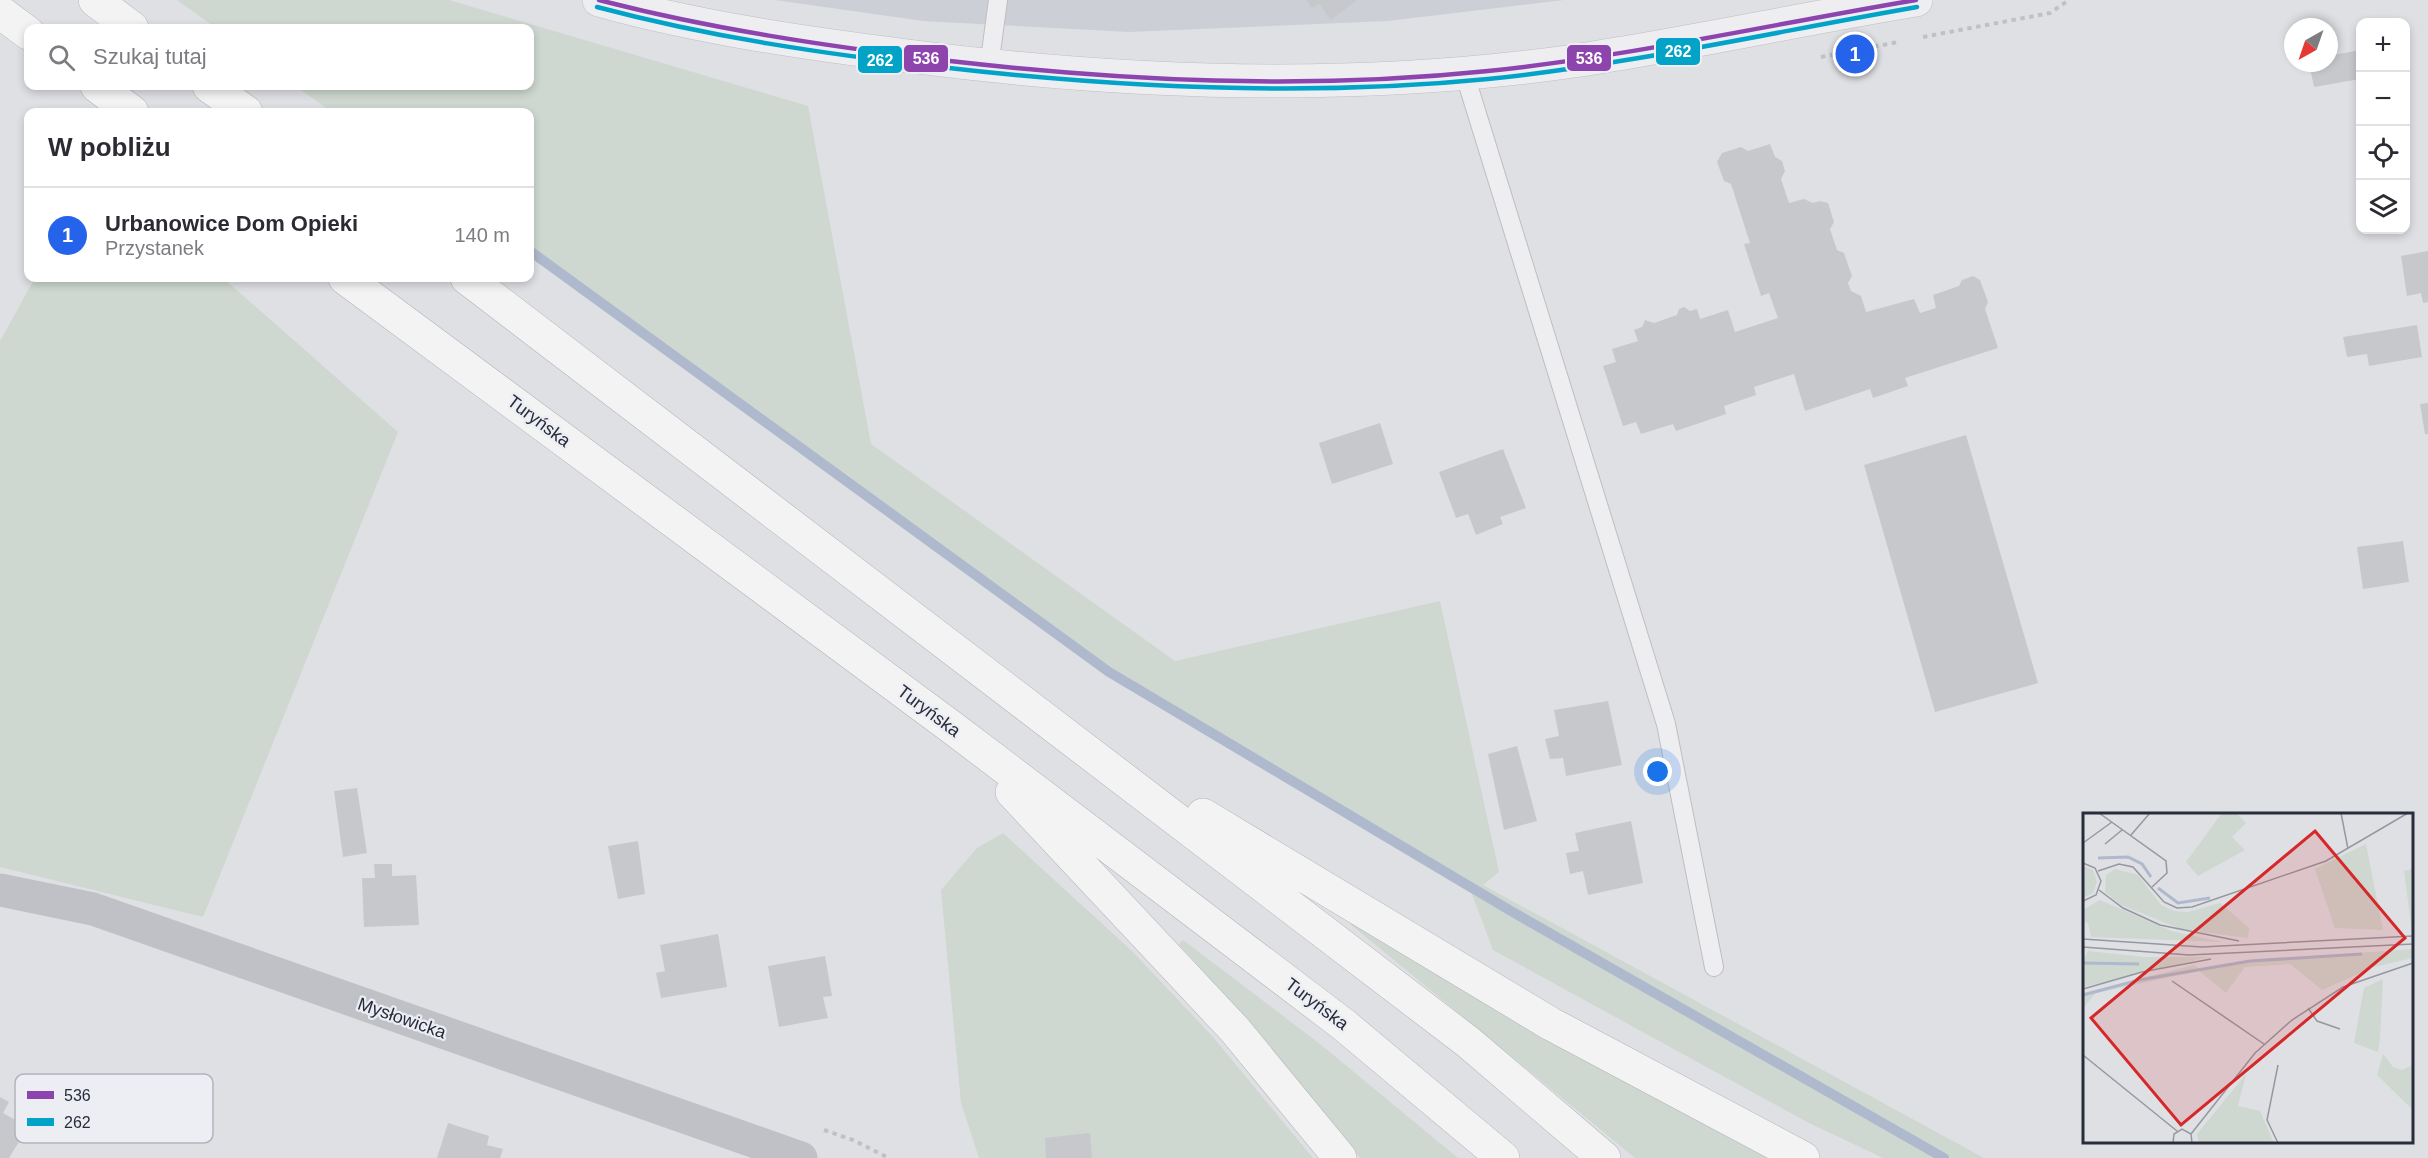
<!DOCTYPE html>
<html lang="pl">
<meta charset="utf-8">
<style>
body{margin:0;font-family:Helvetica,sans-serif;background:#f2f2f3;color:#2b2b33}
.controls{position:absolute;right:18px;top:18px;display:grid;overflow:hidden;border-radius:12px;box-shadow:0 3px 9px #0003}
.controls button{width:54px;height:54px;display:grid;place-items:center;padding:0;border:0;border-bottom:2px solid #e1e1e2;background:#fff;color:#2b2b33;font:30px sans-serif}
.compass{position:absolute;left:2284px;top:18px;width:54px;height:54px;border-radius:50%;background:#fff;box-shadow:0 3px 9px #0003;rotate:220deg}
.you{position:absolute;left:1658px;top:772px;width:21px;height:21px;margin:-15px;border:4px solid #fff;border-radius:50%;background:#1a73e8;box-shadow:0 0 0 9px #1a73e833}
.badge{display:grid;place-items:center;width:39px;height:39px;border-radius:50%;background:#2563eb;color:#fff;font-size:20px;font-weight:700}
.pin{position:absolute;translate:-50% -50%;border:3px solid #fff;box-shadow:0 2px 6px #0006}
.list{margin:0;padding:0;list-style:none}
h2{display:flex;justify-content:space-between;align-items:center;height:78px;margin:0;padding:0 24px;font-size:26px}
h2 small{font-size:20px;font-weight:400;color:#7c7c81}
.list li{display:grid;grid-template-columns:39px 1fr auto;gap:18px;align-items:center;box-sizing:border-box;height:96px;padding:0 24px;border-top:2px solid #e1e1e2}
.list b{display:block;font-size:22px;white-space:nowrap}
.list p{margin:0;font-size:20px;white-space:nowrap;color:#7c7c81}
.list em{font-size:20px;font-style:normal;color:#7c7c81}
.icon{flex:none;width:33px;height:33px;fill:none;stroke:currentColor;stroke-width:2;stroke-linecap:round;stroke-linejoin:round}
.map{position:relative;flex:none;width:2428px;height:1158px;overflow:hidden}
.search{position:absolute;background:#fff;box-shadow:0 3px 9px #0003;left:24px;top:24px;width:510px;height:66px;display:flex;align-items:center;gap:15px;box-sizing:border-box;padding:0 21px;border-radius:12px;color:#7c7c81;font-size:22px}
.panel{position:absolute;background:#fff;box-shadow:0 3px 9px #0003;left:24px;top:108px;width:510px;height:174px;border-radius:12px}
.map>svg:first-child{display:block}
.built{fill:#cdcfd7}
.green{fill:#ced7d0}
.lines{fill:none;stroke-linecap:round;stroke-linejoin:round}
.stream{stroke:#afb9cd;stroke-width:10}
.building{fill:#c7c8cc}
.lane-casing{stroke:#bdbec2;stroke-width:20}
.street-casing{stroke:#bdbec2;stroke-width:34}
.highway-casing{stroke:#b2b3b8;stroke-width:34}
.path{stroke:#c0c1c7;stroke-width:4;stroke-dasharray:4.5 4.5;stroke-linecap:butt}
.lane{stroke:#eeeef0;stroke-width:18}
.street{stroke:#eeeef0;stroke-width:33}
.secondary{stroke:#c0c1c6;stroke-width:33}
.highway{stroke:#f3f3f4;stroke-width:33}
.bus-1-casing{stroke:#eceef4;stroke-width:9}
.bus-2-casing{stroke:#eceef4;stroke-width:9}
.bus-1{stroke:#8e44ad;stroke-width:4.5}
.bus-2{stroke:#02a3c7;stroke-width:4.5}
.labels{text-anchor:middle;stroke-width:4.5;stroke-linejoin:round;paint-order:stroke}
.street-label{font-size:18px;fill:#282c3b;stroke:#eceef4}
.inset-river{fill:none;stroke:#afb9cd;stroke-width:3}
.inset-road{fill:none;stroke:#9698a0;stroke-width:1.5}
.view{fill:#d62828;fill-opacity:0.15;stroke:#d62828;stroke-width:3}
.inset-edge{fill:none;stroke:#282c3b;stroke-width:3}
.key{fill:#eceef4;stroke:#b1b4bc;stroke-width:1.5}
.key-label{font-size:16px;fill:#282c3b}
.line-badge{stroke:#eceef4;stroke-width:2}
.badge-label{font-size:16px;text-anchor:middle;font-weight:bold;fill:#fff}
</style>
<div class="map">
<svg width="2428" height="1158" viewBox="0 0 2428 1158">
<rect width="100%" height="100%" fill="#dfe0e4"/>
<path class="built" d="M775 0H1564L1388 21 1129 32 923 21Z"/>
<path class="green" d="M177 0H449L808 106 871 444 1175 661 1440 601 1499 872 1483 885 1984 1158H1883L1807 1122 1493 950 1472 894 1117 681 530 255V112H332L295 86H530V28H216Z
M35 278H223L398 432 203 917 0 867V341Z
M1003 833 1132 951 1213 1037 1313 1158H979L961 1103 941 890 977 848Z
M1353 922 1769 1158H1635L1350 924Z
M1183 940 1320 1044 1458 1158H1360L1268 1044 1179 944Z"/>
<g class="lines">
<path class="stream" d="M530 251 1109 672 1511 911 1944 1158"/>
</g>
<path class="building" d="M1306 0H1357L1331 20 1319 4 1312 8Z
M2360 50V79L2314 87 2309 63H2329V56Z
M1770 144 1775 157 1782 161 1785 171 1781 179 1789 203 1804 199 1813 203 1820 201 1828 203 1834 222 1830 229 1837 250 1844 253 1852 276 1848 283 1851 291 1861 296 1866 312 1914 299 1920 313 1936 308 1933 295 1959 286 1962 280 1973 276 1980 280 1988 302 1985 309 1998 348 1905 378 1908 386 1873 398 1870 389 1805 411 1794 374 1754 387 1756 395 1724 406 1726 414 1676 431 1673 424 1641 434 1636 422 1623 426 1603 366 1616 362 1612 349 1638 341 1634 330 1642 327 1645 320 1654 323 1677 315 1679 309 1684 307 1690 311 1697 309 1700 319 1728 310 1735 332 1778 318 1769 293 1761 296 1744 244 1750 243 1731 184 1724 181 1717 162 1722 153 1741 147 1748 151Z
M2428 251V302L2423 303 2421 293 2407 296 2401 256Z
M2417 325 2422 357 2369 366 2367 354 2347 357 2343 337Z
M2428 403V434H2425L2420 404Z
M1380 423 1393 464 1332 484 1319 443Z
M1966 435 2038 683 1935 712 1864 465Z
M1503 449 1526 508 1500 517 1503 524 1476 535 1468 514 1456 518 1439 472Z
M2403 541 2409 582 2363 589 2357 547Z
M1608 701 1622 765 1566 776 1563 758 1550 759 1545 739 1559 736 1554 710Z
M1517 746 1537 821 1504 830 1488 754Z
M357 788 367 853 343 857 334 791Z
M1631 821 1643 883 1588 895 1583 871 1570 874 1566 853 1579 851 1575 833Z
M638 841 645 894 618 899 608 846Z
M374 864H392V876L416 875 419 925 364 927 362 878H375Z
M718 934 727 987 661 998 656 973 665 971 660 945Z
M825 956 832 996 823 997 828 1018 779 1027 768 966Z
M0 1097 9 1102 3 1113 28 1127 9 1158H0Z
M448 1123 489 1136 487 1145 503 1149 500 1158H437Z
M1090 1133 1092 1158H1046L1045 1138Z"/>
<g class="lines">
<defs>
<path id="lane" d="M989 67 998 0
M1464 72 1666 724 1714 967"/>
<path id="street" d="M599 0C700 28 804 43 908 56 1126 84 1349 92 1567 62 1684 45 1800 19 1916 0"/>
<path id="highway" d="M95 0 132 28
M0 12 28 33
M97 86 132 112
M209 86 246 112
M345 278 954 729 1344 1025 1503 1158
M467 278 1468 1042 1604 1158
M1012 792 1235 1030 1340 1158
M1203 815 1551 1024 1803 1158"/>
</defs>
<use href="#lane" class="lane-casing"/>
<use href="#street" class="street-casing"/>
<use href="#highway" class="highway-casing"/>
<path class="path" d="M1923 37 2050 13 2069 0
M1821 57 1898 42
M824 1130 853 1140 889 1158"/>
<use href="#lane" class="lane"/>
<use href="#street" class="street"/>
<path class="secondary" d="M0 890 93 909 801 1158"/>
<use href="#highway" class="highway"/>
<defs>
<path id="bus-1" d="M599 0C711 29 826 46 941 60 1122 81 1306 90 1488 71 1632 56 1773 24 1916 0"/>
<path id="bus-2" d="M597 7C710 37 824 54 940 67 1121 88 1306 97 1488 79 1632 64 1774 32 1917 7"/>
</defs>
<use href="#bus-1" class="bus-1-casing"/>
<use href="#bus-2" class="bus-2-casing"/>
<use href="#bus-1" class="bus-1"/>
<use href="#bus-2" class="bus-2"/>
</g>
<g class="labels">
<g class="street-label">
<text transform="translate(539 421) rotate(37)" y="6">Turyńska</text>
<text transform="translate(929 711) rotate(37)" y="6">Turyńska</text>
<text transform="translate(1317 1004) rotate(37)" y="6">Turyńska</text>
<text transform="translate(402 1018) rotate(19)" y="6">Mysłowicka</text>
</g>
</g>
<g transform="translate(2083 813)">
<rect width="330" height="330" fill="#dfe0e4"/>
<path d="M139 0H153L163 10 149 24 162 37 115 63 103 49ZM283 31 300 117 252 115 232 56ZM0 53 10 57 14 69 10 80 0 85ZM32 56 55 62 78 92 91 98 105 99 137 90 166 115 165 125 98 116 38 92 22 79 23 62ZM330 56V117L329 118 321 58ZM17 87 88 118 140 129 8 124 5 110 0 109V97ZM330 136V145L291 154 239 177 207 151 162 154 143 180 116 158 13 180 0 195V180L111 152 117 156 166 148ZM5 138 62 144H126L0 174V147ZM300 166 297 225 295 239 271 230 281 175ZM300 241 310 254 319 257 330 252V297L294 262ZM163 261 155 293 177 298 191 330H116L114 321Z" fill="#ced7d0"/>
<path class="inset-river" d="M15 45 45 44 59 51 68 64M75 75 95 90 127 85M0 150 56 151M0 182 56 167 167 148 279 141"/>
<path class="inset-road" d="M16 0 83 48 84 60 69 74M258 0 265 36M48 22 67 0M0 30 29 9M22 31 39 17M0 50 12 55 18 68 13 82 0 88M15 58 36 51 50 54 81 89 94 95 109 94 243 48 325 0M16 77 40 95 77 112 156 128M0 126 119 134 330 123M0 134 106 142 330 131M89 168 181 231M0 176 59 159 128 146M225 195 234 208 257 216M0 242 94 318M195 252 184 307 195 330M108 321 172 240 209 207 260 174 330 150M90 330 91 321 99 316 108 321 109 330"/>
<path class="view" d="M232 18 322 125 98 312 8 205Z"/>
<rect width="330" height="330" class="inset-edge"/>
</g>
<rect x="15" y="1074" width="198" height="69" rx="9" class="key"/>
<rect x="27" y="1091" width="27" height="8" fill="#8e44ad"/>
<rect x="27" y="1118" width="27" height="8" fill="#02a3c7"/>
<g class="key-label">
<text x="64" y="1101">536</text>
<text x="64" y="1128">262</text>
</g>
<g class="line-badge">
<rect x="1655" y="37" width="46" height="29" rx="6" fill="#02a3c7"/>
<rect x="1566" y="44" width="46" height="28" rx="6" fill="#8e44ad"/>
<rect x="903" y="44" width="46" height="29" rx="6" fill="#8e44ad"/>
<rect x="857" y="45" width="46" height="29" rx="6" fill="#02a3c7"/>
</g>
<g class="badge-label">
<text x="1678" y="57">262</text>
<text x="1589" y="64">536</text>
<text x="926" y="64">536</text>
<text x="880" y="66">262</text>
</g>
</svg>
<div class="controls">
<button>+</button>
<button>−</button>
<button><svg class="icon" aria-label="locate" viewBox="0 0 24 24"><circle cx="12" cy="12" r="6"/><path d="M12 2v4M12 18v4M2 12h4M18 12h4"/></svg></button>
<button><svg class="icon" aria-label="layers" viewBox="0 0 24 24"><path d="M12 4l9 5-9 5-9-5zM3 14l9 5 9-5"/></svg></button>
</div>
<svg class="compass" viewBox="-18 -18 36 36"><path d="M0-13l5 13h-10z" fill="#e53935"/><path d="M0 13l5-13h-10z" fill="#7c7c81"/></svg>
<div class="you"></div>
<div class="pin badge" style="left:1855px;top:54px">1</div>
<div class="search"><svg class="icon" aria-label="search" viewBox="0 0 24 24"><circle cx="10" cy="10" r="6"/><path d="M15 15l6 6"/></svg>Szukaj tutaj</div>
<section class="panel">
<h2>W pobliżu<small></small></h2>
<ul class="list">
<li><span class="badge">1</span><div><b>Urbanowice Dom Opieki</b><p>Przystanek</p></div><em>140 m</em></li>
</ul>
</section>
</div>
